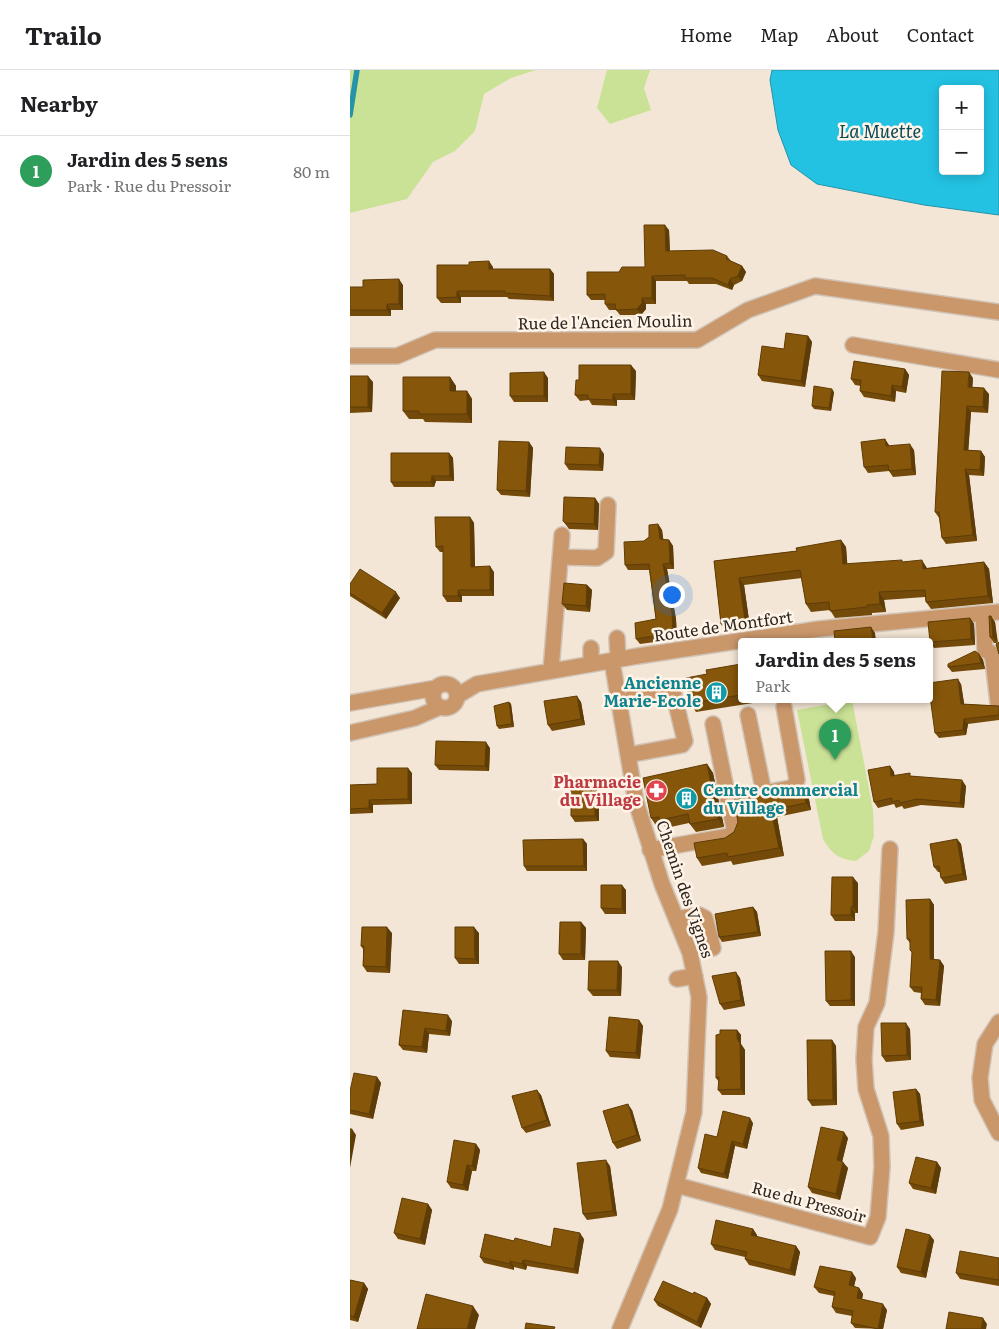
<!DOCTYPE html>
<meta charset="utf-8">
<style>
body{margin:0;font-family:Literata,serif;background:#f2f2f2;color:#202124}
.controls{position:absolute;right:15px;top:15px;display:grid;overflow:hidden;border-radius:5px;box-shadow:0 2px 12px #0003}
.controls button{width:45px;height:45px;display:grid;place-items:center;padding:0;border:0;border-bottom:1px solid #e0e0e0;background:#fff;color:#202124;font:25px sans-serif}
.you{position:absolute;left:321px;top:524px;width:18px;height:18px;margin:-12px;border:4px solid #fff;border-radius:50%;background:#1a73e8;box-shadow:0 0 0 8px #1a73e833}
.badge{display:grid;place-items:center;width:32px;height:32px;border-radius:50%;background:#8a309c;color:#fff;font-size:16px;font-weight:700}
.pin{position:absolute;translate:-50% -41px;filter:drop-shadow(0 1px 2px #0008)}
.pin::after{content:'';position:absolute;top:26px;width:18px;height:15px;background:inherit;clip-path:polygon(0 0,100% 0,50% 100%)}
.popup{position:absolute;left:388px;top:568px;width:195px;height:65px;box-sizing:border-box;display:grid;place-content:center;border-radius:5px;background:#fff;filter:drop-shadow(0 1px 4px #0005);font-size:16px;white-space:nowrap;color:#757577}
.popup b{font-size:19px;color:#202124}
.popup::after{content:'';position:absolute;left:50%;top:100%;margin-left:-10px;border:10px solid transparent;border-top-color:#fff}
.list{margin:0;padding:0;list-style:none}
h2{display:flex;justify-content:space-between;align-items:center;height:65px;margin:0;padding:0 20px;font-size:21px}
h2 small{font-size:16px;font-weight:400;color:#757577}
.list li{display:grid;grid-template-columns:32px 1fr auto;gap:15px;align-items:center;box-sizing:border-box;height:70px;padding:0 20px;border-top:1px solid #e0e0e0}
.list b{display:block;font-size:19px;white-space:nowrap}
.list p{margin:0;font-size:16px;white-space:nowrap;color:#757577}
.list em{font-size:16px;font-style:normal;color:#757577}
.map{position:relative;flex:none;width:649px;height:1259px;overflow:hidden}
header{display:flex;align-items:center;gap:30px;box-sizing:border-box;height:70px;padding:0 25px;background:#fff;border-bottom:1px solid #e0e0e0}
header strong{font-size:24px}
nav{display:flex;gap:28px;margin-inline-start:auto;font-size:18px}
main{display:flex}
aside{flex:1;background:#fff}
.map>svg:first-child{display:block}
.green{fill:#cae296}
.water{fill:#23c2e3;stroke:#2593a8;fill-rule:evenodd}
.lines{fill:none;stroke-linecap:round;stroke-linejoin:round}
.stream{stroke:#2593a8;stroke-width:5.5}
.minor-casing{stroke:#d0c3b5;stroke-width:18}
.minor{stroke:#ca976b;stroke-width:15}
.wall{fill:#734a09}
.shaded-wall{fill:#5e3c07}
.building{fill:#86560a;stroke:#5e3c07}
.labels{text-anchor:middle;stroke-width:5;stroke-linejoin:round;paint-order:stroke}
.street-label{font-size:16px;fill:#2b2620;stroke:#fff4e7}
.culture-label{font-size:16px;font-weight:bold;fill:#0d838f;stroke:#fff4e7;text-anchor:end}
.health-label{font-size:16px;font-weight:bold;fill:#be3a42;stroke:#fff4e7;text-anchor:end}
.water-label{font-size:18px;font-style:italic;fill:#0a4a57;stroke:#fff4e7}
</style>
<header>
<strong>Trailo</strong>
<nav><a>Home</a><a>Map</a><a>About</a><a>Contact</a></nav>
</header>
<main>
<aside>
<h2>Nearby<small></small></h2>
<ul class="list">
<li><span class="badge" style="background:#2e9e5b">1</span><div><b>Jardin des 5 sens</b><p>Park · Rue du Pressoir</p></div><em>80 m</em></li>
</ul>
</aside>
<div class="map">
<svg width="649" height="1259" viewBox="0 0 649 1259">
<rect width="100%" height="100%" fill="#f4e6d6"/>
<path class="green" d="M0 0H186L161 8 134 24 125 61 105 81 83 92 57 129 0 143Z
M257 0H300L294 18 301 40 260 54 247 38Z
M502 630 523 740 524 766 519 781 506 791C489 790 481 783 473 769L447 640Z"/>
<path class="water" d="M422 0H649V145L574 135 467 114 441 95 428 60 420 10ZM593 19H630V101H593Z"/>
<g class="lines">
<path class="stream" d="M0 45 7 0"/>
<defs>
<path id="minor" d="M503 275 649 300
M0 286H47L85 270H347L398 240 465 216 649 242
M210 487 247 488 256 482 258 435
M633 544 635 580 641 583 643 590 648 633
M267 568 268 589
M241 578V594
M262 591 286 732 312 814 340 883 349 927 344 1042 320 1139 270 1259
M201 600 212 465
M83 626a12 12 0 1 1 24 0a12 12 0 1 1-24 0Z
M107 626 127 614 288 586 469 559 649 542
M0 633 86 618
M398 645 414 723
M0 663 65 648 90 637
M278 685 332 675 335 671 323 621 282 627
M378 730 440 718 445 715 447 710 434 637
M300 780 379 766 383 763 384 758 363 654
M326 849 349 845 355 848 363 878
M327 909 345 906
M649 952 635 974 630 1008 632 1030 649 1063
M326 1115 520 1167 528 1147 532 1097 531 1066 516 1019 514 989 516 957 527 933 536 862 540 779"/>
</defs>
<use href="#minor" class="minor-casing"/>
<use href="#minor" class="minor"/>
</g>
<path class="wall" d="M319 160 320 181 377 186 381 191 392 196 396 202 392 211 384 215 382 220 366 214H339L337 211H306V234H296V239L291 245H270L266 240H259L255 234V230H241L237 225 269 202 295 197Z
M143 197V199H200L204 204V231L159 229 157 227H111V233H91L87 228Z
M53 215V240H41V246H0V217H13Z
M458 266 462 272 455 317 412 311 408 305 434 279Z
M555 299 559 305 556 323 546 321 545 332 514 327 510 321 511 316 505 315 501 309Z
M286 301 285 330H267V336L242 335 239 330 230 331 225 325 229 310Z
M0 306 23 312 22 342 0 343Z
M100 307 106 316V321H117L122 329V353L75 352 73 349H59L53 341Z
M198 308V332H164L160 326Z
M623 308 622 317 639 324 638 343 621 342 618 380 631 381 635 387 634 406 619 405 627 471 596 474 592 468 589 448 585 442Z
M484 322 481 341 464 339 462 336Z
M535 369 539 376 564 380 566 405 543 407 539 401 518 403 514 397Z
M179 372 183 378 180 427 151 425 147 420Z
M99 383 103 388 104 411H86L84 417H44L41 412Z
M254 384 253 401 219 400 215 394Z
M245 428 249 434 248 460 219 459 213 451Z
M120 447 124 453 125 497 144 502V526H112V532H97L93 526V482H90L86 477Z
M308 454 312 460 313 469 319 470 323 476 324 499H317L326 549 327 569 290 574 286 569 306 549 299 500H278L275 495 294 471 299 467Z
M491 470 496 477 497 494 554 492 577 498 634 492 639 499 643 533 581 539 576 532 575 527 534 530 536 542 522 543V545L485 548 480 540 461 542 456 534 452 508 394 515 400 557 376 561 371 554 364 491 447 481Z
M0 514 50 528 36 549 0 526Z
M237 515 242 520 240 542 217 540 212 534Z
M620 548 624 554 625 575 584 578 580 572Z
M645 552 647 573H644L640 567Z
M629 584 633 590 635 599 602 602 598 597Z
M391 594V629H428L346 642 340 633 357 604Z
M611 614 614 634 649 636V650L618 654 616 665 589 668 585 663Z
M159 632 161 634 164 657 149 659 147 656Z
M231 632 235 655 202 661 198 655Z
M140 678 139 701 89 700 85 695Z
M357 694 363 703 374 757 346 762 339 753 316 758 314 755 307 757 301 748Z
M540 696 544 702V706H562L616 716 614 738 571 735 554 739 552 736 546 738 544 734 528 738 524 732Z
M62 703V734L23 735V743L0 744V715L27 714Z
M453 716 458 724 461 740 427 747 434 786 383 795 381 791 352 796 347 788 375 768Z
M245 717 249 723V751L225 752 221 746Z
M233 769 237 774V801H177L174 796Z
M607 769 611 774 617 810 595 814 591 808 590 802H588L584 797Z
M508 813V843H505V851H485L481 845Z
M276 820V844H255L251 838Z
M580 829 584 835V890H590L594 896 590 936 575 935 571 929V923L564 922 560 917 562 883 560 880V873L557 869Z
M403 837 407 842 411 866 372 872 369 867Z
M231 852 236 858 235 890H213L209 884Z
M42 863 40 903 17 902 13 896V879L11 876Z
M129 863V894H109L105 888Z
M505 887V936H480L476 931Z
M272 897 271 926H243L238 920Z
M390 908 395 936 374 940 370 934Z
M53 940 102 951 100 966 79 964 77 983 53 980 49 975Z
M289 950 293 956 290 989 260 987 256 981Z
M560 959 561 990 536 992 532 986Z
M387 960 391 965V974L395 980V1025H372L368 1020 369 1012 366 1008 370 964Z
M482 970 486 976 487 1035 462 1036 458 1030Z
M27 1007 31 1013 23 1049 0 1044V1021Z
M566 1019 570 1024 574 1056 551 1060 547 1054Z
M191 1025 201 1056 176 1063 172 1058Z
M282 1040 291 1071 267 1079 263 1073Z
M403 1053 397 1079 385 1076 378 1109 351 1103 348 1098 367 1067Z
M498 1068 492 1092 498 1098 490 1130 462 1123 458 1117Z
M126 1074 130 1080 126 1101H122L118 1121 101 1118 97 1112Z
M587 1092 591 1098 586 1124 563 1119 559 1113Z
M260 1096 267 1146 237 1150 233 1144Z
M78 1134 82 1140 75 1175 48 1169 44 1163Z
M403 1159 407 1165 406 1167 446 1176 450 1182 445 1206 399 1195 395 1189V1187L365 1180 361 1174Z
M234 1169 228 1204 177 1196 176 1200 164 1197V1200L134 1193 130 1187 164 1171 201 1177Z
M584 1170 576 1208 551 1203 547 1197Z
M649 1188V1216L610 1209 606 1203Z
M506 1208 504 1216 509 1218 513 1224 512 1230 537 1240 533 1259 505 1258 501 1253 502 1246 486 1243 482 1237 484 1226 469 1223 464 1217Z
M0 1210 14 1213 18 1219 8 1252 0 1250Z
M343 1224 357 1228 361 1234 351 1258 308 1236 304 1230Z"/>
<path class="shaded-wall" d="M315 155 319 160 320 187 316 181Z
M139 191 143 197V204L139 199Z
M392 196 396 202 392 211 388 206Z
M200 199 204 204V231L200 226Z
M302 206 306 211V234L302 228Z
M49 209 53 215V240L49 234Z
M380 209 384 215 382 220 378 215Z
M107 221 111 227V233L107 227Z
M292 228 296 234V239L291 245 287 239Z
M37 234 41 240V246L37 240Z
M458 266 462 272 455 317 451 311Z
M281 295 286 301 285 330 281 324Z
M555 299 559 305 556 323 552 317Z
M194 302 198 308V332L194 326Z
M619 302 623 308 622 323 618 317Z
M18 306 23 312 22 342 18 337Z
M100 307 106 316V329L100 321Z
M542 315 546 321 545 332 541 326Z
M634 318 639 324 638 343 633 337Z
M482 319 484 322 481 341 479 338Z
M117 321 122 329V353L117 344Z
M263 324 267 330V336L263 330Z
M617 336 621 342 618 386 614 380Z
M535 369 539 375 540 382 536 376Z
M179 372 183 378 180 427 176 421Z
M560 374 564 380 566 405 562 399Z
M250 378 254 384 253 401 249 395Z
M631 381 635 387 634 406 630 400Z
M99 383 103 388 104 411 100 406Z
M615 399 619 405 627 471 623 465Z
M82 406 86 411 84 417 81 412Z
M245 428 249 434 248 460 244 454Z
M120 447 124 453 125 502 121 497Z
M308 454 312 460 314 474 310 469Z
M319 470 323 476 324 499 320 493Z
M491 470 496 477 498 502 493 494Z
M572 490 577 498 578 506 573 499Z
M634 492 639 499 643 533 638 526Z
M313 494 317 499 326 549 327 569 323 563Z
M140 496 144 502V526L140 520Z
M389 508 394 515 400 557 395 550Z
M237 515 242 520 240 542 236 536Z
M108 520 112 526V532L108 526Z
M46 522 50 528 36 549 32 543Z
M529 522 534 530 536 542 530 534Z
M641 546 645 552 648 573 643 567Z
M620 548 624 554 625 575 621 569Z
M521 557 525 563 526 571H523Z
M629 584 633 590 635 599 631 593Z
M608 609 611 614 615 639 611 634Z
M227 626 231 632 235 655 231 649Z
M159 632 161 634 164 657 162 654Z
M614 649 618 654 616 665 613 660Z
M136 672 140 678 139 701 135 696Z
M357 694 363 703 374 757 368 749Z
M540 696 544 702 546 712 541 706Z
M58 698 62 703V734L58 729Z
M612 710 616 716 614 738 610 733Z
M453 716 458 724 461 740 456 733Z
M245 717 249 723V751L245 746Z
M19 730 23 735V743L19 738Z
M421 740 427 747 434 786 429 778Z
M233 769 237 774V801L234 796Z
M607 769 611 774 617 810 613 804Z
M503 807 508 813V843L503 837Z
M272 815 276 820V844L272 839Z
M580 829 584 835V895L580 889Z
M403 837 407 842 411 866 408 862Z
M501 837 505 843V851L501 845Z
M231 852 236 858 235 890 231 884Z
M37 857 42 863 40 903 36 897Z
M124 857 129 863V894L125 889Z
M501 881 505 887V936L501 930Z
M590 890 594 896 590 936 586 930Z
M268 891 272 897 271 926 267 920Z
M386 902 390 908 395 936 391 930Z
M98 945 102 951 100 966 96 961Z
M289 950 293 956 290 989 286 983Z
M556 953 560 959 561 990 557 985Z
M75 958 79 964 77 983 72 977Z
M387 960 391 965V974L395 980V1025L391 1019 387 968Z
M482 970 486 976 487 1035 483 1030Z
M27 1007 31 1013 23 1049 19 1044Z
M566 1019 570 1024 574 1056 570 1051Z
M187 1020 191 1025 201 1056 197 1050Z
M278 1034 282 1040 291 1071 287 1065Z
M400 1048 403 1053 397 1079 393 1074Z
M2 1059 6 1065 0 1098V1071Z
M494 1062 498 1068 491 1096 487 1090Z
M382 1071 385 1076 378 1109 374 1104Z
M126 1074 130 1080 126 1101 122 1096Z
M256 1090 260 1096 267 1146 263 1141Z
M493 1092 498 1098 490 1130 486 1124Z
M587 1092 591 1098 586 1124 581 1118Z
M117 1095 122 1101 118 1121 113 1115Z
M78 1134 82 1140 75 1175 70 1169Z
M403 1159 407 1165 405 1171 401 1165Z
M230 1163 234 1169 228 1204 224 1199Z
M580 1165 584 1170 576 1208 571 1202Z
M446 1176 450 1182 445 1206 440 1200Z
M173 1190 177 1196 176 1200 172 1194Z
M160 1191 164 1197V1200L160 1194Z
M502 1202 506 1208 503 1221 499 1215Z
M14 1213 18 1219 8 1252 4 1247Z
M509 1218 513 1224 511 1234 507 1228Z
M357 1228 361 1234 351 1258 347 1252Z
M533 1234 537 1240 533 1259H528Z
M123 1236 129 1245 125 1259H117Z
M633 1248 637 1254 636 1259H631Z"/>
<path class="building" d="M294 155H315L316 181 363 180 377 186 376 189 392 196 388 206 380 209 378 215 362 208H335V205L302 206V228H292V233L287 239 266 240 265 234H255V224L237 225V202H269L272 197H295Z
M139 191V199H200V226L155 223V221H107V227L87 228V195H119V192Z
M49 209V234H37V240H0V217H13V210Z
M436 263 458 266 451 311 408 305 412 276 434 279Z
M504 291 555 299 552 317 542 315 541 326 510 321 511 310 501 309Z
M229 295H281V324H263V330L238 329V325H225L226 310H229Z
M592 301 619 302 618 317 634 318 633 337 617 336 614 380 631 381 630 400 615 399 623 465 592 468 589 442H585Z
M194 302V326H160V303Z
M0 306H18V337H0Z
M53 307H100V321H117V344H69V341H53Z
M464 316 482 319 479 338 462 336Z
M535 369 536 376 560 374 562 399 539 401 538 395 514 397 511 372Z
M149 371 179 372 176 421 147 420Z
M216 377 250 378 249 395 215 394Z
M41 383H99L100 406H82L81 412H41Z
M214 427 245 428 244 454 215 453 213 451Z
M85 447H120L121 497 140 496V520H108V526H93V476L86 477Z
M308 454 310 469 319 470 320 493 313 494 322 543 323 563 286 569 285 553 306 549 299 494 275 495 274 472 294 471 299 467V455Z
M491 470 493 494 552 490V492L572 490 573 499 634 492 638 526 576 532 575 520 529 522 530 534 517 535V537L480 541 479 532 456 534 450 500 389 508 395 550 371 554 364 491 447 481 446 478Z
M10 499 46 522 32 543 0 523V514Z
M214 513 237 515 236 536 212 534Z
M639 546H641L643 567H640Z
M620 548 621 569 580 572 578 552Z
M521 557 523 571H485L484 561Z
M649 572V584L646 574Z
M625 581 629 584 631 593 598 597V594Z
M391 594V625L340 633 336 608 357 604 356 600Z
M608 609 611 634 649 636V645L614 649 613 660 585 663 579 619V613Z
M227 626 231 649 198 655 194 631Z
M159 632 162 654 147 656 144 636Z
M86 671 136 672 135 696 85 695Z
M357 694 368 749 340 754 338 744 310 750 309 747 301 748 293 708Z
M540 696 541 706 560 703V706L612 710 610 733 567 729 550 733 549 730 542 732V728L524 732 518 700Z
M27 698H58V729L19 730V738L0 739V715L27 714Z
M453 716 456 733 421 740 429 778 378 787 377 783 347 788 344 773 375 768 384 762 388 752 384 730Z
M245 717V746H221V718Z
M233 769 234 796H174L173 770Z
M607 769 613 804 591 808 589 796 584 797 580 774Z
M482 807H503V837H501V845H481Z
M251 815H272V839L251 838Z
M580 829V889L590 890 586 930 571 929 572 917H560L562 882 560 880V869H557L556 830Z
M403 837 408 862 369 867 365 844Z
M210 852H231V884H209Z
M12 857H37L36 897 13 896 14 876H11Z
M105 857H124L125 889 105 888Z
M475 881H501V930L476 931Z
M239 891H268L267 920H238Z
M386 902 391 930 370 934 362 906Z
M53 940 98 945 96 961 75 958 72 977 49 975Z
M259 947 289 950 286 983 256 981Z
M531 953H556L557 985 532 986Z
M370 960H387V968L390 974 391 1019 368 1020 369 1007 366 1008V965L370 964Z
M457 970H482L483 1030H458Z
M4 1003 27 1007 19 1044 0 1040V1021Z
M566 1019 570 1051 547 1054 543 1022Z
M187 1020 197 1050 172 1058 162 1026Z
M278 1034 287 1065 263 1073 253 1041Z
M373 1041 400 1048 393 1074 382 1071 374 1104 348 1098 355 1064 367 1067Z
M471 1057 494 1062 487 1090 493 1092 486 1124 458 1117Z
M0 1059H2L0 1071Z
M104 1070 126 1074 122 1096 117 1095 113 1115 97 1112Z
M566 1087 587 1092 581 1118 559 1113Z
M256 1090 263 1141 233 1144 227 1093Z
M52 1128 78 1134 70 1169 44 1163Z
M366 1150 403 1159 401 1165 446 1176 440 1200 395 1189 397 1182 361 1174Z
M204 1158 230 1163 224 1199 173 1190 172 1194 160 1191V1194L130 1187 135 1164 164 1171 165 1168 201 1177Z
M556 1159 580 1165 571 1202 547 1197Z
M610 1181 649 1188V1210L606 1203Z
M470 1196 502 1202 499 1215 509 1218 507 1228 533 1234 528 1259 501 1253 503 1241 482 1237 485 1222 464 1217Z
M0 1210 14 1213 4 1247 0 1245Z
M313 1211 343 1224 344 1222 357 1228 347 1252 304 1230Z
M76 1224 123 1236 117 1259H67Z
M599 1242 633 1248 631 1259H596Z
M176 1253 205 1257 204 1259H175Z"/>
<defs>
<symbol id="building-disc" viewBox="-11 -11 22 22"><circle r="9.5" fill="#0f9aa8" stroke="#fff4e7"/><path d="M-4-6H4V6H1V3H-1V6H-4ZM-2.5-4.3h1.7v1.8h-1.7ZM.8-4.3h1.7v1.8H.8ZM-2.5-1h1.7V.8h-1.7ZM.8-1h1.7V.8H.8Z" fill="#fff"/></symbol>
<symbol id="pharmacy-disc" viewBox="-11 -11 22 22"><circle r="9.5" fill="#e0444e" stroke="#fff4e7"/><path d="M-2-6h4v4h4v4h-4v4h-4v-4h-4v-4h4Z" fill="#fff"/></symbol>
</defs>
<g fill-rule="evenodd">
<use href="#building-disc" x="354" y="610" width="25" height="25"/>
<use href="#pharmacy-disc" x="294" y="708" width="25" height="25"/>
<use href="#building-disc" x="324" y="716" width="25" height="25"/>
</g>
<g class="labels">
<g class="street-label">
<text transform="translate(255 252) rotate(-1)" y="6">Rue de l'Ancien Moulin</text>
<text transform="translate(373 556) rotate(-8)" y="6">Route de Montfort</text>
<text transform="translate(335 819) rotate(71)" y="6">Chemin des Vignes</text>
<text transform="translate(459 1132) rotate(15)" y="6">Rue du Pressoir</text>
</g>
<g class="culture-label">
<text x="351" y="619">Ancienne<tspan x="351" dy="18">Marie-Ecole</tspan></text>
<text x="353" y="726" text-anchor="start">Centre commercial<tspan x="353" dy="18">du Village</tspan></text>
</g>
<g class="health-label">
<text x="291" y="718">Pharmacie<tspan x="291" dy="18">du Village</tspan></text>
</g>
<g class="water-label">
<text x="530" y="68">La Muette</text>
</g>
</g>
</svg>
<div class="controls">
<button>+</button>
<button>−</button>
</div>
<div class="you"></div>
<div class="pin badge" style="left:485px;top:690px;background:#2e9e5b">1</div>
<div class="popup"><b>Jardin des 5 sens</b>Park</div>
</div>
</main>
